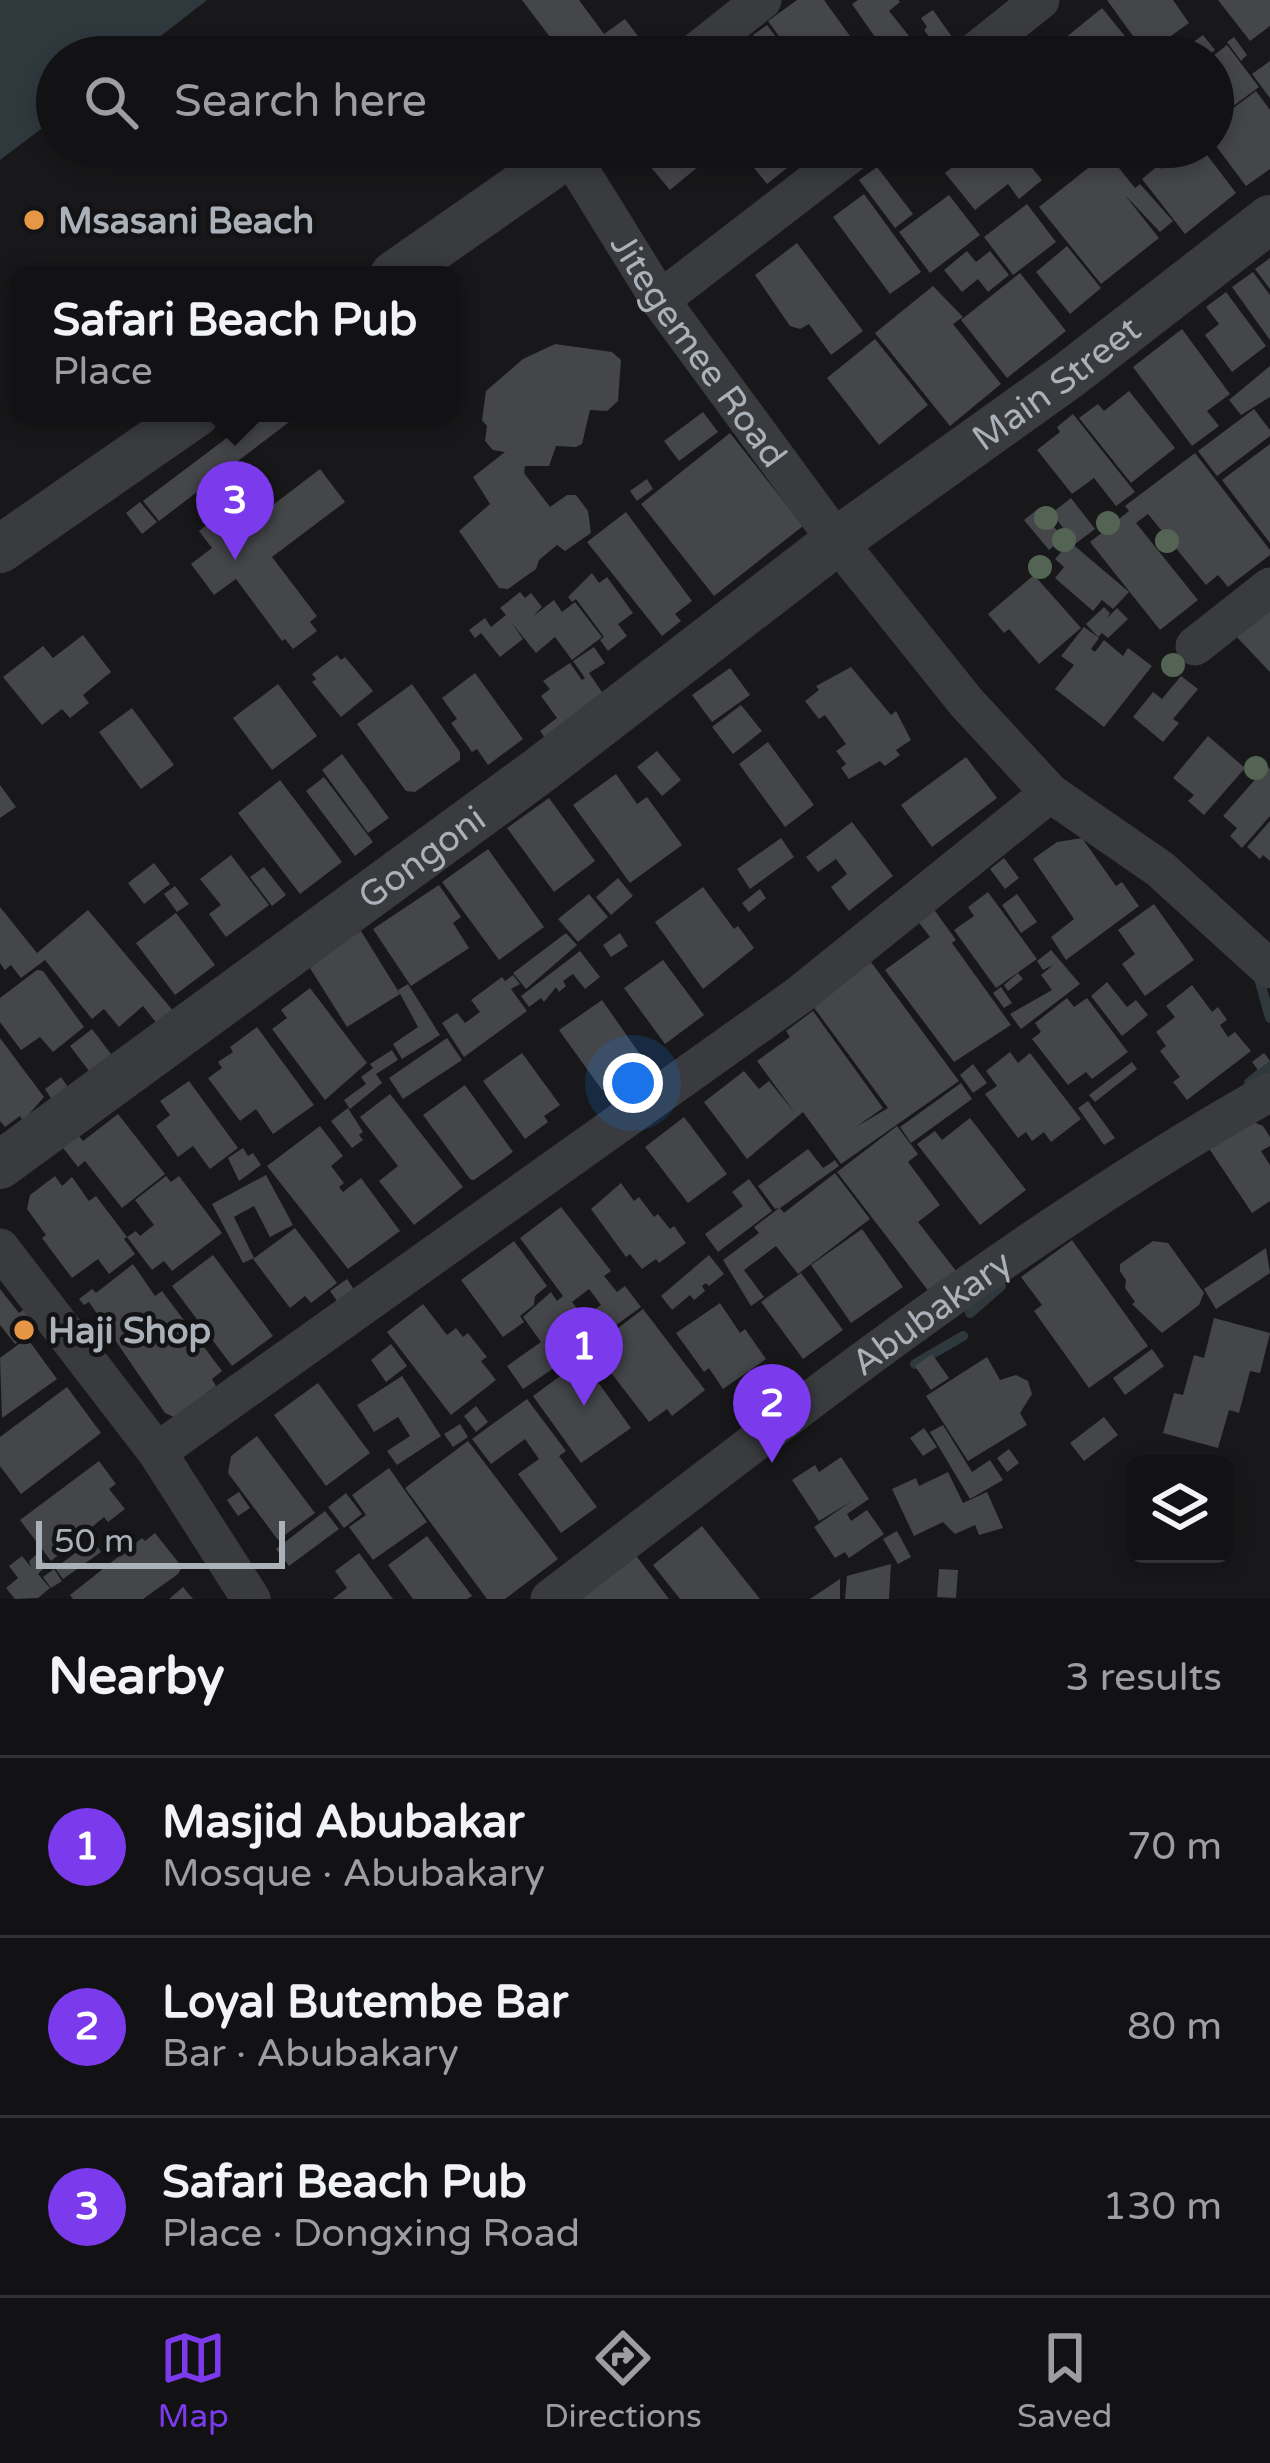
<!DOCTYPE html>
<meta charset="utf-8">
<style>
body{margin:0;font-family:"Varela Round",sans-serif;background:#1f2022;color:#f1f3f6}
.controls{position:absolute;right:36px;bottom:36px;display:grid;overflow:hidden;border-radius:18px;box-shadow:0 6px 18px #0003}
.controls button{width:108px;height:108px;display:grid;place-items:center;padding:0;border:0;border-bottom:3px solid #313234;background:#121214;color:#f1f3f6;font:60px sans-serif}
.scale{position:absolute;left:36px;bottom:30px;width:249px;box-sizing:border-box;padding-left:12px;border:6px solid #abb1b9;border-top:0;font-size:33px;line-height:42px;white-space:nowrap;color:#abb1b9;-webkit-text-stroke:9px #131315;paint-order:stroke}
.you{position:absolute;left:633px;top:1083px;width:42px;height:42px;margin:-30px;border:9px solid #fff;border-radius:50%;background:#1a73e8;box-shadow:0 0 0 18px #1a73e833}
.badge{display:grid;place-items:center;width:78px;height:78px;border-radius:50%;background:#7c3aed;color:#fff;font-size:39px;font-weight:700}
.pin{position:absolute;translate:-50% -99px;filter:drop-shadow(0 3px 6px #0008)}
.pin::after{content:'';position:absolute;top:63px;width:42px;height:36px;background:inherit;clip-path:polygon(0 0,100% 0,50% 100%)}
.popup{position:absolute;left:10px;top:266px;width:450px;height:156px;box-sizing:border-box;display:grid;place-content:center;border-radius:18px;background:#121214;filter:drop-shadow(0 3px 9px #0005);font-size:39px;white-space:nowrap;color:#9c9ea0}
.popup b{font-size:45px;color:#f1f3f6}
.popup::after{content:'';position:absolute;left:50%;top:100%;margin-left:-24px;border:24px solid transparent;border-top-color:#121214}
.list{margin:0;padding:0;list-style:none}
h2{display:flex;justify-content:space-between;align-items:center;height:156px;margin:0;padding:0 48px;font-size:51px}
h2 small{font-size:39px;font-weight:400;color:#9c9ea0}
.list li{display:grid;grid-template-columns:78px 1fr auto;gap:36px;align-items:center;box-sizing:border-box;height:180px;padding:0 48px;border-top:3px solid #313234}
.list b{display:block;font-size:45px;white-space:nowrap}
.list p{margin:0;font-size:39px;white-space:nowrap;color:#9c9ea0}
.list em{font-size:39px;font-style:normal;color:#9c9ea0}
.icon{flex:none;width:66px;height:66px;fill:none;stroke:currentColor;stroke-width:2;stroke-linecap:round;stroke-linejoin:round}
.map{position:relative;flex:none;width:1270px;height:1599px;overflow:hidden}
.search{position:absolute;background:#121214;box-shadow:0 6px 18px #0003;left:36px;right:36px;top:36px;height:132px;display:flex;align-items:center;gap:30px;box-sizing:border-box;padding:0 42px;border-radius:66px;color:#9c9ea0;font-size:45px}
.sheet{height:696px;background:#121214}
nav{display:flex;justify-content:space-around;align-items:center;box-sizing:border-box;height:168px;border-top:3px solid #313234;background:#121214;font-size:33px;color:#9c9ea0}
nav a{display:grid;justify-items:center;gap:6px}
nav .on{color:#7c3aed}
.map>svg:first-child{display:block}
.water{fill:#2f393d}
.lines{fill:none;stroke-linecap:round;stroke-linejoin:round}
.stream{stroke:#2f393d;stroke-width:10}
.building{fill:#45464a;fill-rule:evenodd}
.minor{stroke:#393b3f;stroke-width:39}
.tertiary{stroke:#393b3f;stroke-width:48}
.tree{fill:#546454}
.poi-dot{fill:#e59745;stroke:#131315;stroke-width:4.5}
.labels{text-anchor:middle;stroke-width:9;stroke-linejoin:round;paint-order:stroke}
.poi-label{font-size:36px;font-weight:bold;fill:#abb1b9;stroke:#131315;text-anchor:start}
.street-label{font-size:36px;fill:#abb1b9;stroke:#131315}
</style>
<div class="map">
<svg width="1270" height="1599" viewBox="0 0 1270 1599">
<rect width="100%" height="100%" fill="#18181a"/>
<path class="water" d="M0 0H207L134 57H57V117L0 160Z"/>
<g class="lines">
<path class="stream" d="M1258 975 1270 1018
M1249 1083 1270 1066
M970 1313 1001 1286
M915 1364 963 1336"/>
</g>
<path class="building" d="M522 0H579L604 34 625 19 654 57H565Z
M797 0H824L850 36 821 57H794L768 21Z
M858 0H898L900 2 889 11 909 36 886 53 852 4Z
M1107 0H1173L1189 23 1146 54Z
M1218 0H1270V26L1250 41Z
M1102 8 1142 57H1052L1048 52Z
M933 10 957 44 942 55 924 30 927 27 921 18Z
M767 25 791 57H770L753 35Z
M1203 35 1215 50 1206 57H1174Z
M1234 37 1247 55 1241 61 1227 42Z
M742 43 752 57H724Z
M1227 45 1259 87 1213 121V56Z
M1270 61V98L1252 74Z
M1256 91 1270 110V169L1246 186 1213 142V133L1225 124 1220 118Z
M634 147H722L670 190Z
M737 147H813L767 184Z
M973 147H1015L1042 180 1019 199 1008 184 975 210 945 173 975 149Z
M1135 147H1159L1164 154 1149 165Z
M1189 147H1201L1236 193 1185 234 1142 179 1159 165 1162 169Z
M1107 153 1135 188 1140 184 1173 221 1160 232 1124 194 1159 238 1101 284 1039 207Z
M877 167 913 214 895 228 859 180Z
M864 194 921 272 890 294 833 217Z
M949 195 980 235 930 273 899 232Z
M1027 204 1056 242 1013 275 984 237Z
M797 243 863 331 831 355 809 324 800 329 790 326 755 275Z
M1067 246 1101 288 1070 314 1036 272Z
M967 251 976 262 990 251 1009 275 988 292 978 279 962 292 944 270Z
M1270 258V289L1255 269Z
M1253 272 1270 295V340L1232 287Z
M1020 273 1066 331 1007 378 961 320Z
M933 286 963 317 953 324 1001 384 950 426 875 333Z
M1226 292 1266 346 1232 372 1205 335 1219 324 1206 307Z
M1182 329 1230 394 1207 411 1219 426 1192 446 1133 367Z
M875 339 928 405 879 445 827 378Z
M555 344 612 352 621 360 618 401 607 411 590 410 582 444 576 447 556 446 549 466H525L524 473 550 507 567 495H576L588 511 591 533 565 551 557 545 539 560 536 569 508 589 499 588 459 531 490 504 473 477 505 452 493 450 485 441 487 426 482 420 486 391 523 359Z
M1270 366V397L1241 415 1229 400Z
M1129 391 1175 448 1131 483 1079 418 1098 404 1104 411Z
M1254 409 1270 430V436L1217 476 1198 451Z
M703 412 718 432 679 461 664 441Z
M260 413H301L159 521 143 501Z
M1073 414 1135 492 1116 506 1094 478 1072 494 1037 450 1060 432 1057 427Z
M730 433 803 526 714 596 641 504Z
M1270 444V543L1222 480Z
M1195 453 1270 550V555L1228 587 1218 575 1206 585 1148 514 1136 523 1198 600 1160 630 1090 542 1129 511 1125 506Z
M320 469 345 502 272 557 317 616 310 622 317 631 293 649 285 639 282 641 236 579 214 595 191 564 212 548 199 531 234 505 248 524Z
M647 479 653 489 637 501 630 491Z
M1071 498 1095 529 1075 544 1052 513Z
M140 502 157 522 142 534 126 513Z
M1039 508 1063 538 1049 550 1024 520Z
M626 512 692 601 675 614 681 621 662 636 587 542Z
M1070 542 1129 592 1113 609 1102 600 1093 611 1055 578 1064 567 1055 559Z
M592 573 599 583 607 577 633 613 618 624 627 636 608 651 600 640 604 637 576 599 572 602 568 597Z
M1034 575 1081 628 1039 664 1009 629 1004 633 988 614Z
M520 592 525 598 531 593 542 607 532 617 554 600 562 612 575 602 602 637 572 660 555 637 536 653 511 622 523 639 500 657 481 633 475 638 469 630 485 618 491 627 506 615 500 608Z
M1270 594V672L1231 631Z
M1104 607 1110 613 1107 618 1117 608 1128 619 1108 638 1102 633 1098 637 1086 624Z
M1084 627 1099 638 1091 649 1095 652 1104 640 1123 656 1128 648 1152 666 1104 727 1055 689 1074 665 1061 656Z
M83 635 111 672 83 695 89 703 70 718 62 709 42 725 3 677 43 646 53 658Z
M594 647 605 663 589 673 604 695 545 738 540 731 557 718 541 696 550 689 543 681 570 663 582 680 585 678 573 661Z
M337 655 341 660 345 657 373 691 341 717 312 682 316 679 312 674Z
M851 667 891 715 896 711 911 740 896 750 900 755 885 766 880 761 849 779 841 768 846 764 836 751 846 744 825 715 819 719 805 701 819 690 816 686Z
M730 668 750 695 712 722 692 695Z
M475 673 523 739 488 765 477 749 472 752 451 723 457 719 442 698Z
M1181 676 1198 689 1173 719 1179 723 1163 742 1133 717 1153 692 1162 699Z
M278 684 317 736 272 770 233 718Z
M412 684 460 752V760L415 792 406 791 357 724Z
M741 705 762 731 733 754 712 727Z
M132 708 174 765 141 789 99 732Z
M1208 736 1245 768 1204 815 1188 801 1194 795 1173 778Z
M768 742 814 805 785 827 739 764Z
M657 751 681 780 662 796 637 767Z
M342 754 389 818 368 833 322 770Z
M966 757 997 798 932 847 901 805Z
M1267 766 1270 769V816L1242 848 1230 836 1237 828 1223 816Z
M616 774 637 804 647 797 682 845 630 883 573 805Z
M324 777 373 842 355 856 306 791Z
M280 780 342 862 300 894 238 813Z
M0 785 16 807 0 818Z
M549 798 595 861 554 892 507 828Z
M1270 821V861L1263 855 1260 859 1247 847Z
M852 822 893 876 849 911 831 887 847 874 836 859 818 872 806 857Z
M781 838 794 857 750 889 737 869Z
M1082 838 1116 886 1122 882 1139 906 1066 960 1051 937 1074 919 1033 859 1057 842Z
M488 849 544 927 499 960 442 882Z
M231 855 269 905 226 937 209 914 221 905 200 879Z
M1004 858 1019 878 1005 889 990 869Z
M154 863 170 884 144 904 128 883Z
M264 867 286 895 272 906 250 877Z
M618 878 633 896 611 915 596 897Z
M439 885 461 917 453 923 469 948 411 986 373 929Z
M175 886 189 904 177 912 164 894Z
M703 887 734 929 738 926 754 948 703 989 655 922Z
M760 889 766 898 749 912 742 903Z
M988 892 1037 959 996 988 954 930 974 916 968 907Z
M589 894 608 917 578 942 558 919Z
M1017 894 1037 922 1021 933 1002 905Z
M930 904 956 940 952 943 1011 1025 954 1062 885 970 930 937 914 916Z
M1154 904 1194 960 1145 996 1122 964 1135 954 1118 930Z
M0 907 37 953 88 910 175 1013 158 1025 143 1006 119 1027 104 1009 92 1019 45 960 21 978 11 965 5 970 0 963Z
M176 913 215 965 175 995 136 943Z
M361 931 400 994 347 1027 308 965Z
M566 933 577 945 526 989 513 973Z
M620 933 628 946 611 957 603 945Z
M1051 950 1080 984 1021 1029 1010 1014 1052 990 1041 975 1053 965 1043 970 1037 961Z
M580 951 600 977 585 989 573 974 563 981 566 986 559 992 556 987 544 1002 541 998 529 1007 521 996Z
M663 960 704 1015 665 1044 624 988Z
M871 962 959 1081 841 1164 803 1112 747 1159 704 1102 744 1071 759 1089 769 1081 795 1113 757 1061 790 1037 786 1031 813 1011 883 1108 856 1127 888 1108 812 1005Z
M37 970 43 971 84 1027 53 1052 40 1037 21 1050 0 1022V998Z
M1018 973 1023 979 1008 991 1004 985Z
M513 975 520 984 511 989 527 1011 464 1057 442 1023 457 1013 465 1023 480 1012 471 1000 502 977 505 981Z
M1107 982 1127 1007 1136 1000 1148 1015 1122 1036 1091 996Z
M408 984 440 1035 402 1059 393 1044 418 1027 398 990Z
M1192 985 1212 1012 1218 1007 1227 1020 1220 1025 1228 1037 1235 1032 1251 1051 1187 1100 1173 1082 1180 1077 1160 1051 1166 1046 1156 1032 1175 1017 1166 1006Z
M1001 987 1012 1003 1004 1008 993 993Z
M310 988 367 1063 325 1100 272 1029 287 1018 281 1010Z
M1067 998 1074 1007 1087 998 1128 1052 1092 1079 1086 1072 1068 1085 1032 1039 1041 1032 1035 1023Z
M602 1000 644 1060 641 1062 650 1076 636 1086 626 1073 602 1090 559 1030Z
M257 1027 314 1105 273 1134 256 1109 240 1121 208 1078 222 1068 218 1062 233 1052 230 1047Z
M92 1029 114 1058 92 1075 70 1046Z
M0 1038 44 1097 23 1121 20 1116 5 1127 0 1121Z
M447 1038 462 1060 403 1099 389 1078Z
M392 1050 398 1060 376 1074 382 1083 350 1109 344 1100 366 1084 361 1077 373 1068 370 1064Z
M1010 1052 1018 1063 1030 1053 1081 1119 1051 1142 1044 1132 1032 1141 1026 1132 1018 1138 985 1094 997 1086 986 1071Z
M522 1053 560 1105 544 1116 548 1122 525 1139 483 1081Z
M1264 1053 1270 1061 1258 1070 1252 1062Z
M1132 1062 1137 1069 1095 1102 1089 1095Z
M973 1064 987 1083 973 1093 960 1075Z
M61 1077 72 1093 55 1104 45 1089Z
M189 1081 238 1148 210 1169 193 1146 178 1157 156 1126 170 1115 160 1101Z
M961 1083 972 1099 911 1143 900 1127Z
M465 1085 513 1152 474 1180 470 1179 423 1115Z
M390 1094 463 1187 414 1225 379 1181 398 1166 360 1117Z
M1088 1101 1115 1138 1104 1145 1078 1108Z
M348 1108 363 1132 359 1135 363 1140 352 1148 331 1121Z
M118 1114 165 1174 122 1208 85 1161 78 1167 60 1144 76 1132 83 1141Z
M684 1117 727 1174 688 1203 645 1147Z
M970 1118 1026 1190 980 1225 917 1144 935 1131 942 1140Z
M1244 1118 1263 1126 1270 1137V1146L1261 1151 1270 1165V1201L1252 1213 1206 1144Z
M320 1126 343 1156 331 1166 344 1183 339 1187 343 1192 361 1178 400 1231 348 1269 267 1166Z
M897 1126 918 1154 908 1162 940 1205 918 1222 960 1276 933 1297 837 1172Z
M243 1148 248 1156 253 1153 261 1165 239 1181 228 1158Z
M808 1149 823 1168 835 1160 839 1166 780 1208 784 1213 835 1173 870 1219 798 1274 776 1246 744 1270 764 1297 751 1306 723 1260 759 1233 754 1227 779 1208 775 1209 758 1186Z
M266 1175 293 1225 270 1237 254 1206 234 1217 254 1258 243 1263 212 1204Z
M55 1176 62 1186 72 1177 89 1201 96 1196 127 1237 124 1239 135 1254 109 1274 98 1259 72 1278 42 1238 46 1235 27 1209 30 1195Z
M166 1176 171 1182 179 1176 222 1233 172 1271 164 1261 152 1270 127 1237 136 1231 140 1236 154 1225 135 1200Z
M749 1179 772 1211 718 1252 705 1234 743 1206 732 1192Z
M621 1183 634 1201 639 1197 654 1217 658 1214 670 1229 674 1226 686 1243 659 1263 656 1259 642 1269 630 1254 626 1257 591 1209Z
M561 1207 611 1271 604 1276 617 1292 625 1286 641 1307 590 1344 574 1323 588 1345 523 1389 507 1366 541 1342 523 1317 551 1292 557 1301 563 1296 520 1238ZM589 1289 601 1305 584 1317 572 1302Z
M295 1228 337 1283 311 1303 305 1296 290 1308 253 1259Z
M862 1229 903 1287 851 1323 811 1265Z
M1072 1240 1148 1346 1089 1388 1034 1311 1042 1305 1021 1277Z
M514 1241 547 1286 535 1296 534 1305 520 1316 524 1322 503 1337 461 1280Z
M1153 1241 1168 1243 1204 1293 1199 1305 1162 1333 1132 1304 1135 1302 1125 1288 1126 1280 1120 1271V1264Z
M1266 1248 1270 1273 1216 1309 1204 1289Z
M213 1255 273 1336 232 1366 172 1286Z
M709 1255 724 1274 709 1286 706 1283 702 1286 705 1291 694 1300 690 1295 672 1310 661 1296Z
M133 1264 155 1296 162 1291 222 1371 212 1379 216 1386 205 1394 207 1398 176 1418 165 1413 89 1302 84 1305 79 1299 92 1289 96 1293Z
M801 1273 843 1330 803 1359 761 1302Z
M347 1279 359 1297 342 1308 330 1291Z
M0 1289 19 1313 23 1310 37 1326 15 1344 0 1325Z
M720 1303 740 1333 745 1329 766 1359 723 1389 709 1368 704 1372 676 1333Z
M423 1304 447 1335 456 1328 463 1337 468 1333 487 1357 481 1361 496 1380 451 1415 387 1332Z
M643 1309 705 1390 672 1416 667 1409 649 1422 592 1348Z
M1214 1318 1270 1333 1260 1373 1250 1371 1239 1413 1229 1410 1218 1448 1163 1433 1174 1393 1183 1395 1194 1355 1204 1358Z
M27 1338 57 1379 2 1418 0 1358Z
M391 1344 407 1366 386 1382 371 1360Z
M1152 1349 1164 1366 1125 1395 1113 1378Z
M932 1354 949 1378 931 1390 915 1366Z
M987 1357 1000 1380 1016 1375 1028 1381 1032 1394 1020 1413 1027 1425 968 1461 926 1396Z
M582 1360 631 1428 581 1463 533 1396Z
M402 1376 441 1436 397 1465 387 1451 410 1436 398 1417 374 1432 357 1405Z
M318 1383 370 1453 326 1486 274 1415Z
M67 1387 101 1433 21 1494 0 1466V1437Z
M527 1399 566 1451 559 1456 597 1507 561 1533 518 1474 539 1459 525 1439 491 1464 472 1439Z
M476 1406 488 1422 476 1432 464 1416Z
M1104 1417 1118 1435 1084 1461 1070 1443Z
M460 1424 468 1437 453 1447 444 1434Z
M943 1425 972 1472 990 1460 1003 1480 970 1499 930 1432Z
M924 1428 937 1447 923 1456 910 1438Z
M257 1436 315 1513 278 1540 228 1473 231 1456Z
M468 1441 558 1559 505 1599H487L405 1488Z
M1009 1449 1019 1463 1007 1472 997 1458Z
M841 1457 869 1499 847 1514 851 1521 867 1510 884 1534 849 1558 845 1552 835 1558 814 1527 852 1501 819 1521 792 1480 815 1465 819 1472Z
M99 1461 116 1484 109 1489 125 1509 108 1522 104 1517 51 1561 20 1520Z
M389 1468 427 1522 373 1560 349 1527 366 1515 352 1495Z
M948 1472 963 1503 987 1492 1003 1528 979 1535 975 1525 955 1534 943 1522 914 1536 892 1489 916 1478 919 1486Z
M239 1492 250 1508 238 1516 227 1500Z
M346 1493 362 1514 344 1528 328 1507Z
M325 1511 339 1529 289 1566 276 1549Z
M702 1526 760 1599H680L653 1565Z
M897 1531 911 1557 898 1564 883 1539Z
M155 1533 182 1567 178 1574 143 1599H73L70 1595 142 1538 145 1541Z
M427 1536 472 1596 467 1599H413L388 1565Z
M93 1540 101 1552 63 1579 55 1568Z
M359 1553 393 1599H333L347 1588 335 1571Z
M634 1553 669 1599H579Z
M37 1554 47 1565 38 1574 50 1588 38 1598 15 1599 6 1588 18 1578 9 1566 22 1556 31 1567 29 1561Z
M891 1564 889 1599H845L847 1576Z
M54 1569 62 1581 51 1588 43 1577Z
M939 1569 958 1570 956 1598 937 1597Z
M840 1579V1599H810Z
M183 1587 193 1599H169Z"/>
<g class="lines">
<g class="minor">
<path d="M690 57 762 0"/>
<path d="M969 57 1040 0"/>
<path id="s1" d="M577 147 569 153 660 300 837 541 966 702 1050 793 1160 869 1270 969"/>
<path d="M660 300 859 147"/>
<path d="M1195 646 1270 587"/>
<path d="M0 1248 157 1452 251 1599"/>
<path d="M157 1452 798 996 1050 793"/>
<path id="s2" d="M550 1599C783 1421 1013 1237 1270 1092"/>
</g>
<g class="tertiary">
<path d="M394 275 569 153"/>
<path d="M0 549 196 413"/>
<path id="s3" d="M0 1165 540 770 837 541 1069 375 1270 219"/>
</g>
</g>
<g class="tree">
<circle cx="1046" cy="518" r="12"/>
<circle cx="1108" cy="523" r="12"/>
<circle cx="1064" cy="540" r="12"/>
<circle cx="1167" cy="541" r="12"/>
<circle cx="1040" cy="567" r="12"/>
<circle cx="1173" cy="665" r="12"/>
<circle cx="1256" cy="768" r="12"/>
</g>
<g class="poi-dot">
<circle cx="34" cy="220" r="12"/>
<circle cx="24" cy="1330" r="12"/>
</g>
<g class="labels">
<g class="poi-label">
<text x="58" y="233">Msasani Beach</text>
<text x="48" y="1343">Haji Shop</text>
</g>
<g class="street-label">
<text dy="13" stroke="none"><textPath href="#s1" startOffset="246">Jitegemee Road</textPath></text>
<text dy="13" stroke="none"><textPath href="#s3" startOffset="1314">Main Street</textPath></text>
<text dy="13" stroke="none"><textPath href="#s3" startOffset="522">Gongoni</textPath></text>
<text dy="13" stroke="none"><textPath href="#s2" startOffset="477">Abubakary</textPath></text>
</g>
</g>
</svg>
<div class="controls">
<button><svg class="icon" aria-label="layers" viewBox="0 0 24 24"><path d="M12 4l9 5-9 5-9-5zM3 14l9 5 9-5"/></svg></button>
</div>
<div class="scale">50 m</div>
<div class="you"></div>
<div class="pin badge" style="left:584px;top:1406px">1</div>
<div class="pin badge" style="left:772px;top:1463px">2</div>
<div class="pin badge" style="left:235px;top:560px">3</div>
<div class="popup"><b>Safari Beach Pub</b>Place</div>
<div class="search"><svg class="icon" aria-label="search" viewBox="0 0 24 24"><circle cx="10" cy="10" r="6"/><path d="M15 15l6 6"/></svg>Search here</div>
</div>
<section class="sheet">
<h2>Nearby<small>3 results</small></h2>
<ul class="list">
<li><span class="badge">1</span><div><b>Masjid Abubakar</b><p>Mosque · Abubakary</p></div><em>70 m</em></li>
<li><span class="badge">2</span><div><b>Loyal Butembe Bar</b><p>Bar · Abubakary</p></div><em>80 m</em></li>
<li><span class="badge">3</span><div><b>Safari Beach Pub</b><p>Place · Dongxing Road</p></div><em>130 m</em></li>
</ul>
</section>
<nav>
<a class="on"><svg class="icon" aria-label="map" viewBox="0 0 24 24"><path d="M3 6l6-2 6 2 6-2v14l-6 2-6-2-6 2zM9 4v14M15 6v14"/></svg>Map</a>
<a><svg class="icon" aria-label="directions" viewBox="0 0 24 24"><path d="M12 3l9 9-9 9-9-9zM9 14v-3h6M13 9l2 2-2 2"/></svg>Directions</a>
<a><svg class="icon" aria-label="saved" viewBox="0 0 24 24"><path d="M7 4h10v16l-5-4-5 4z"/></svg>Saved</a>
</nav>
